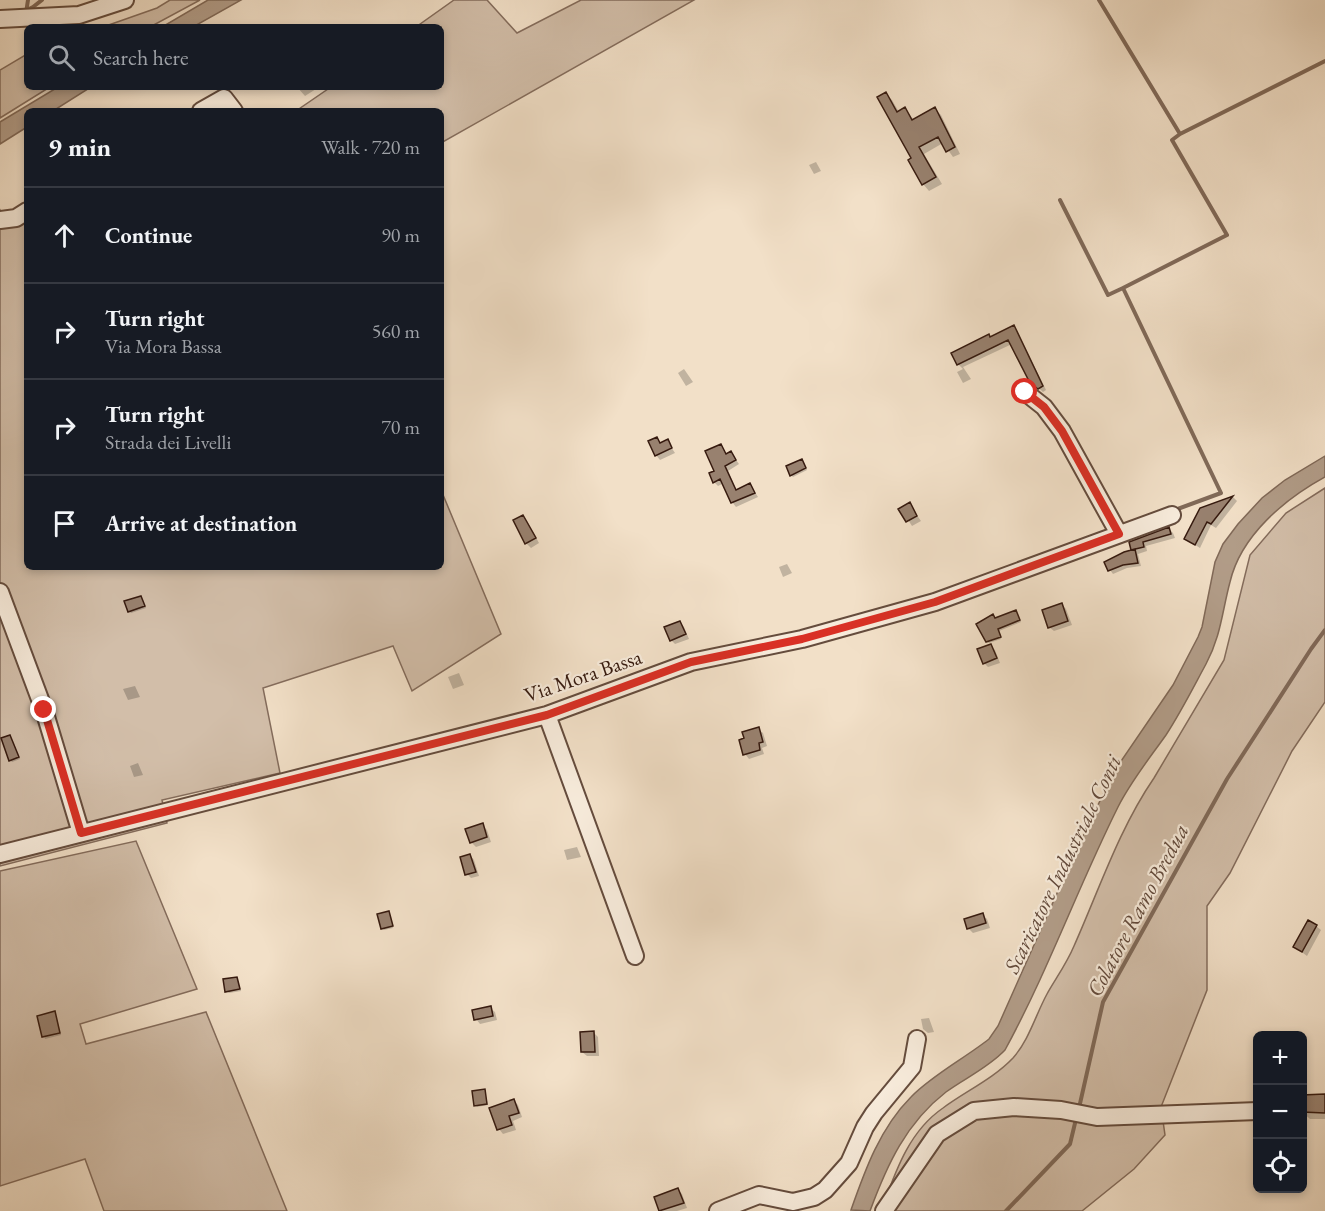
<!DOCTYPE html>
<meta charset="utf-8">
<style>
body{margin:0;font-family:"EB Garamond",serif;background:#20242c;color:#f1f3f6}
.controls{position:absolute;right:18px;bottom:18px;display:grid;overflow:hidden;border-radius:9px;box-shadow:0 3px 9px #0003}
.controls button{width:54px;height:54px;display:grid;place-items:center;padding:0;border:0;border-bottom:2px solid #363941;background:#171b24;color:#f1f3f6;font:30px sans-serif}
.stop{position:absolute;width:18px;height:18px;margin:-14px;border:4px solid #d93025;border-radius:50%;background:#fff}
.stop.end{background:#d93025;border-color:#fff;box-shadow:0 2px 6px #0008}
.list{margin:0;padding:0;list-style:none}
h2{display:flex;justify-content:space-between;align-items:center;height:78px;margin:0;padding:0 24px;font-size:26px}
h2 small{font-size:20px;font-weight:400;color:#9ea1a6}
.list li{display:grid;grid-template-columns:39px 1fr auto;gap:18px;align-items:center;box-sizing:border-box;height:96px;padding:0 24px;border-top:2px solid #363941}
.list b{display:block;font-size:22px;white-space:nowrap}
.list p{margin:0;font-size:20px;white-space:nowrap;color:#9ea1a6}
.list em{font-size:20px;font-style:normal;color:#9ea1a6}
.icon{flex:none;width:33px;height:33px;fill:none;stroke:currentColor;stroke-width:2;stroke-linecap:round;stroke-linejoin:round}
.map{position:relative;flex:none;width:1325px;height:1211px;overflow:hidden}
.search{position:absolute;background:#171b24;box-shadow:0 3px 9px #0003;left:24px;top:24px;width:420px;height:66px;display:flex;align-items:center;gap:15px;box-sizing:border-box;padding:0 21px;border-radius:9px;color:#9ea1a6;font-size:22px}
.panel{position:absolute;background:#171b24;box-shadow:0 3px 9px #0003;left:24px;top:108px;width:420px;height:462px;border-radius:9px}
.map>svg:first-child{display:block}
.green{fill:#d2bea9;stroke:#846c5c;stroke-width:1.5}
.water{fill:#b29d89;stroke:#806958;stroke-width:1.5}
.shadow{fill:#0003}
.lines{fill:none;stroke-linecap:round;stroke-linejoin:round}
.stream{stroke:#806958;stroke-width:4}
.building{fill:#98816f;stroke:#361a0f;stroke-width:1.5}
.minor-casing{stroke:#654c3d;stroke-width:20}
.minor{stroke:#f7ebdb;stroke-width:16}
.route{stroke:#d93025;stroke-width:8}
.labels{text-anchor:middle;stroke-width:4.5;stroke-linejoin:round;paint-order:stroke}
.street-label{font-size:21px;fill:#361a0f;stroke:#f7ebdb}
.water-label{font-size:22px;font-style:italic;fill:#61483a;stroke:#f7ebdb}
</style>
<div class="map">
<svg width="1325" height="1211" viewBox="0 0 1325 1211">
<rect width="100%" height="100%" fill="#f2e0c8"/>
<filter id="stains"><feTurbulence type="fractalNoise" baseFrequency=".00333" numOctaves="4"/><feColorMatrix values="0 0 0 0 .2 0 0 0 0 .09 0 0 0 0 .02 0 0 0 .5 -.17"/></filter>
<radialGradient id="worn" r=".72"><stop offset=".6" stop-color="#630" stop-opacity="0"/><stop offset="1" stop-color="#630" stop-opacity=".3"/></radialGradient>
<path class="green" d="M170 0H200L150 27H103L157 8Z
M454 0H487L517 33 581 0H694L441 143V111H296L331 87H441V27H416Z
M27 54V87H50L0 118V70Z
M27 209V567H441V490L501 634 412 691 393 646 263 688 280 773 162 800 167 823 0 866V210L7 221Z
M1325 488V702L1292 751 1230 873 1207 906V990L1161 1107 1165 1135 1134 1169 1082 1211H881C895 1173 908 1132 943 1108 966 1091 993 1079 1013 1058 1029 1040 1036 1014 1047 994 1056 978 1067 963 1074 946 1099 890 1119 829 1154 778L1224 660 1250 555 1286 513Z
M136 841 197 989 80 1024 86 1044 206 1012 287 1211H104L85 1159 0 1186V871Z"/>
<path class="water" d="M208 0H241L193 27H162Z
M58 87H91L53 111H27V127L0 144V122Z
M1325 456V477C1285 499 1241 535 1230 582 1222 612 1221 636 1206 664 1193 688 1181 712 1166 735 1149 759 1131 781 1118 807 1078 887 1048 971 1005 1050 988 1068 965 1078 946 1092 906 1123 887 1165 870 1211L851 1210C865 1170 880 1128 911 1097 931 1076 965 1058 989 1039L998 1026 1078 846 1115 770 1173 685 1198 637 1202 627 1215 562 1223 544 1238 524 1262 498 1285 480Z"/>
<path class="shadow" d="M297 87H315L316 89 305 96Z
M886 94 892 100 899 112 905 109 914 120 935 109 941 115 960 154 953 157 943 143 924 154 942 184 929 191 923 184Z
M816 162 821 171 814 174 809 165Z
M1014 327 1017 331 1046 390 1043 392 1029 379 1012 344 963 367 971 379 963 383 957 372 963 369 958 364 991 338Z
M684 369 693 382 686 386 678 373Z
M656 439 661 444 667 441 675 453 660 460 656 455Z
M720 446 727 455 731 453 739 464 728 471 737 491 750 484 758 497 736 507 732 502 724 483 718 486 714 482Z
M803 463 807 470 793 477 791 475Z
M1233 497 1237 501 1216 528 1211 525 1200 548 1186 539 1201 509Z
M909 504 921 521 912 526 901 509Z
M523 517 527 521 539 543 531 548 526 543Z
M1169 529 1173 533 1175 538 1146 546 1147 551 1138 554 1141 566 1127 568 1113 574 1110 570 1134 551 1131 543Z
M787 564 792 573 783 577 779 567Z
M141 598 146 608 131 613 129 611Z
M1062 605 1066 609 1072 625 1054 631 1049 627Z
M1016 612 1021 622 999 631 1001 639 989 643 987 642 993 616 995 619Z
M680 622 684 627 689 639 675 644 671 640Z
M990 645 995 650 1000 663 988 667 984 663Z
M459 673 464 685 453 689 448 677Z
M135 686 140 697 128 700 123 689Z
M758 729 763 733 767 746 762 748 764 754 749 759 745 754Z
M10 736 20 759 12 762 10 760Z
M138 763 143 775 134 777 130 766Z
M482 825 487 830 491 842 476 847 471 842Z
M577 847 581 857 567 860 564 850Z
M470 855 474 860 479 876 471 878 467 874Z
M388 912 393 928 384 930 382 928Z
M982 915 987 919 990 928 973 933 968 928Z
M1316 926 1321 930 1307 956 1295 947Z
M237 979 241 991 229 993 227 991Z
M490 1008 495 1012 497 1020 480 1024 476 1019Z
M55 1013 61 1035 45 1039 39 1017Z
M929 1018 934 1032 928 1033 923 1029 921 1019Z
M594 1033 598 1037 599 1056H587L582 1052Z
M485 1091 488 1105 477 1107 475 1105Z
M1325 1096V1119H1310L1302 1112Z
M514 1101 518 1105 522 1117 513 1121 516 1130 503 1134 499 1129Z
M678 1190 682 1194 687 1208 677 1211H661L656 1198Z"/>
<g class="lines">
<path class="stream" d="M1099 0 1180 134
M25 11 33 7 42 0
M26 13 28 0
M1060 200 1108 295 1123 288
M1175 510 1221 493 1123 288 1227 235 1172 140 1180 134 1325 61
M1079 1108 1103 1002 1227 779 1311 649 1325 630
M1006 1211 1070 1144 1076 1119"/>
</g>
<path class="building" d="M886 92 897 112 905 107 912 120 935 107 955 147 946 152 938 137 919 147 936 177 922 185 908 160 911 158 877 97Z
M1014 325 1043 386 1038 389 1030 383 1008 340 957 365 951 353 989 334 990 337Z
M657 437 660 443 668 439 672 448 655 456 648 441Z
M721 444 726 454 731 451 736 460 725 466 736 490 750 483 755 493 731 503 720 479 713 483 709 473 714 471 705 451Z
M802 459 806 468 790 476 786 466Z
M1233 496 1211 524 1207 522 1195 545 1184 539 1200 508Z
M910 502 917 516 906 522 898 509Z
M523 515 536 538 525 544 513 520Z
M1169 527 1171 534 1143 542 1144 547 1131 550 1129 542Z
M1135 549 1138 563 1123 565 1108 571 1104 562 1124 552Z
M141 596 145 606 128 612 124 601Z
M1062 603 1068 621 1048 628 1042 610Z
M1016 610 1020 620 998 629 1001 637 986 642 976 624 993 614 995 618Z
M680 621 686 634 670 641 664 627Z
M991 644 997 658 983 664 977 649Z
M759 727 763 742 759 743 760 750 743 755 739 740 744 738 742 732Z
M10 735 19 757 9 761 1 738Z
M483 823 487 837 470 843 465 829Z
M470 854 476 872 465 875 460 857Z
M389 911 393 926 381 929 377 914Z
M983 913 986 923 967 929 964 919Z
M1308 920 1317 925 1302 952 1293 947Z
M237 977 240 989 225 992 223 979Z
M491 1006 493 1016 474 1020 472 1010Z
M55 1011 60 1033 42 1037 37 1016Z
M594 1031 595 1052H581L580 1032Z
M485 1089 487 1104 474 1106 472 1091Z
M1325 1094V1113L1302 1112V1095Z
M514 1099 519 1113 509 1116 512 1125 497 1130 489 1108Z
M678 1188 684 1203 659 1211 654 1197Z"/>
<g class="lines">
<defs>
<path id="minor" d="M0 19 79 15 125 0
M201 111 224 98 234 111
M0 220 16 218 27 211
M1025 392 1044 407 1062 431 1119 534
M0 592 44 710 81 833
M547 715 635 956
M0 854 547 715 691 662 802 639 935 602 1172 515
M718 1211 759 1195 793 1202 814 1197 825 1190 849 1163 865 1127 874 1113 912 1067 917 1039
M884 1211 937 1134 974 1111 1014 1107 1061 1110 1097 1117 1258 1111"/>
</defs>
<use href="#minor" class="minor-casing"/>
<use href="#minor" class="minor"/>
</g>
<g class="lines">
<path class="route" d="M44 710 81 833 547 715 691 662 802 639 935 602 1119 534 1062 431 1044 407 1025 392"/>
</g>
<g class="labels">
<g class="street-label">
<text transform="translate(583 676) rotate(-19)" y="7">Via Mora Bassa</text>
</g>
<g class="water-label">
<text transform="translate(1062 864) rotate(-64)" y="8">Scaricatore Industriale Conti</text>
<text transform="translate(1137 910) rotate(-62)" y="8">Colatore Ramo Bredua</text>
</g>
</g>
<rect width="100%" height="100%" filter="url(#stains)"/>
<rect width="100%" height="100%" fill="url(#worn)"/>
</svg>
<div class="controls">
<button>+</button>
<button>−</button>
<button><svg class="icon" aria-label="locate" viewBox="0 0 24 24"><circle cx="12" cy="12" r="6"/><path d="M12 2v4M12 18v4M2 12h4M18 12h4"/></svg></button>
</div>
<div class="stop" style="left:1025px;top:392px"></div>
<div class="stop end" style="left:44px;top:710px"></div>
<div class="search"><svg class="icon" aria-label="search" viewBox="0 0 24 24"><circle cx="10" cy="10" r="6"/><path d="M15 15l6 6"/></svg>Search here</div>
<section class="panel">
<h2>9 min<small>Walk · 720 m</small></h2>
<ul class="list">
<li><svg class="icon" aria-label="ahead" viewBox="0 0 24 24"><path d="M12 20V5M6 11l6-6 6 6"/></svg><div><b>Continue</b></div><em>90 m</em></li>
<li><svg class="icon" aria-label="right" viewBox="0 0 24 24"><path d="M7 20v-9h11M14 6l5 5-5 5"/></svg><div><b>Turn right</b><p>Via Mora Bassa</p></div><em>560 m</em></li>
<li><svg class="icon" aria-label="right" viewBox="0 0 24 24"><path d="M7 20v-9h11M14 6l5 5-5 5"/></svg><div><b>Turn right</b><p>Strada dei Livelli</p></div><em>70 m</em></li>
<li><svg class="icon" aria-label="arrive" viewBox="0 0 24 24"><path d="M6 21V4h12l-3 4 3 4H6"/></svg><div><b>Arrive at destination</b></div></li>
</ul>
</section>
</div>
